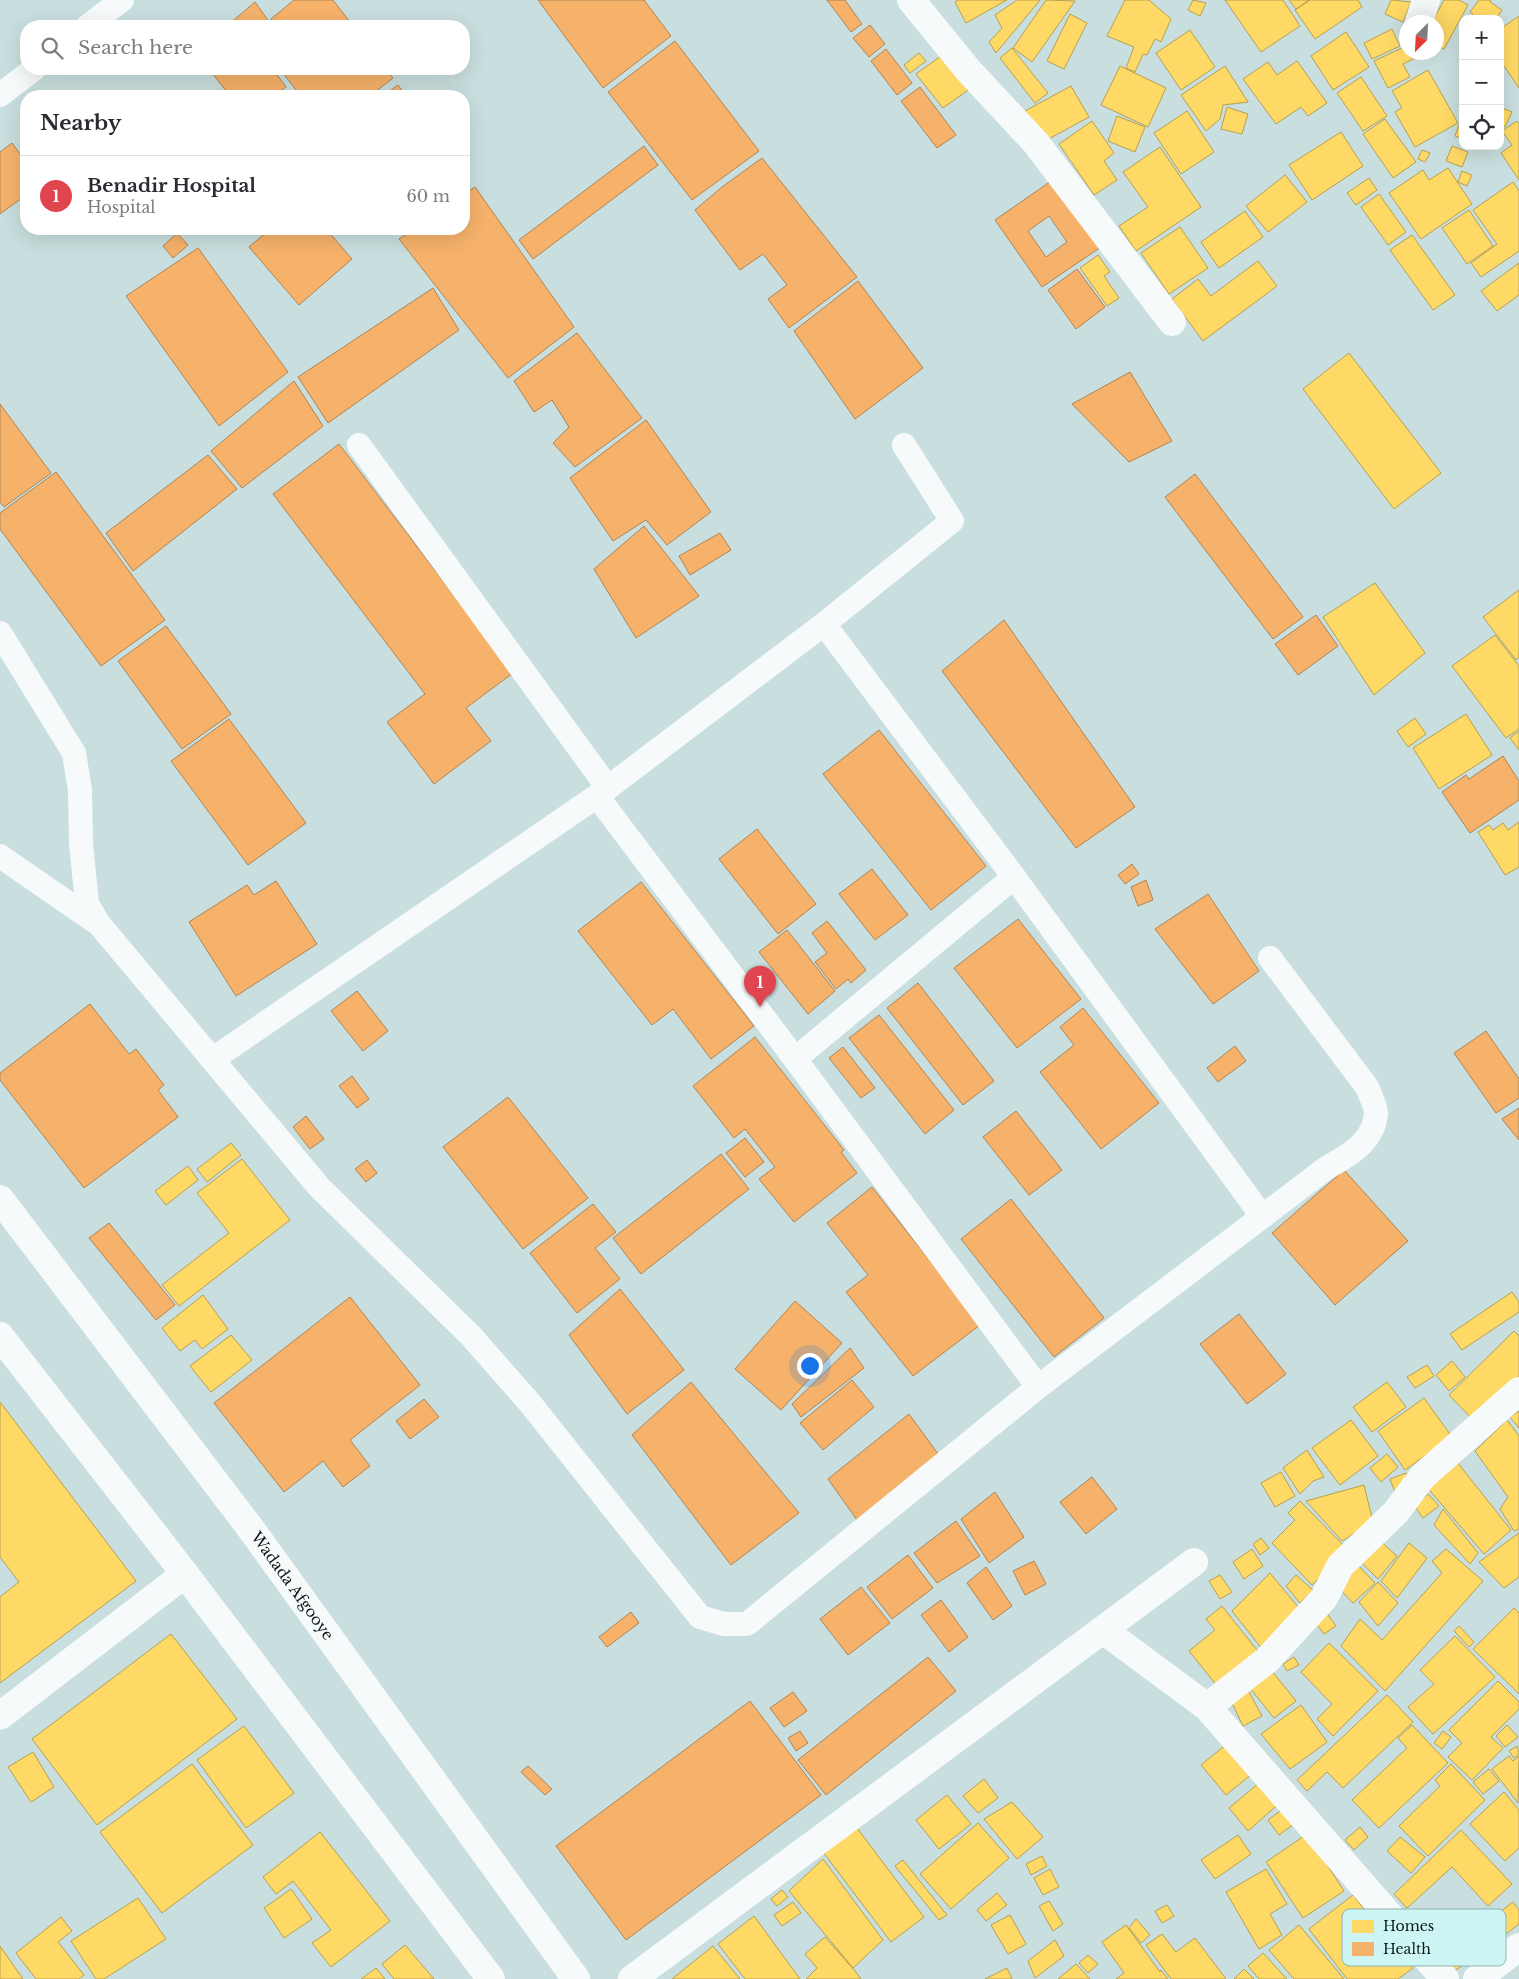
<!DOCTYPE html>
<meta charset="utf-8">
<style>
body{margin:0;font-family:"Libre Baskerville",serif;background:#f7f7f7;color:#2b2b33}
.controls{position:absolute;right:15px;top:15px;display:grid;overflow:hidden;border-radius:10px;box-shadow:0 5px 20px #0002}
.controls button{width:45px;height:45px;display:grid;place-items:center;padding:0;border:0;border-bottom:1px solid #e1e1e2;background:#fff;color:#2b2b33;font:25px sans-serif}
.compass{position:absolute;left:1399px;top:15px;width:45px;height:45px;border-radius:50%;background:#fff;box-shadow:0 5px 20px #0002;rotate:204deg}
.you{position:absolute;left:809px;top:1365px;width:18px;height:18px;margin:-12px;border:4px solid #fff;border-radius:50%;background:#1a73e8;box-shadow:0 0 0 8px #1a73e833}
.badge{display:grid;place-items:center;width:32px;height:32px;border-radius:50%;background:#4d5e5d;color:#fff;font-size:16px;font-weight:700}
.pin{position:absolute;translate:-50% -41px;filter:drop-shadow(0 1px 2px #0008)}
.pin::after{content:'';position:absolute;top:26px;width:18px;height:15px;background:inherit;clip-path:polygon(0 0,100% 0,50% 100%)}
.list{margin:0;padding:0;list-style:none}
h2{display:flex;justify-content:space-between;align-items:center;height:65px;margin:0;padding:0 20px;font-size:21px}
h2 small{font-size:16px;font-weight:400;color:#7c7c81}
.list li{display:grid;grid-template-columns:32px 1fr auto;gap:15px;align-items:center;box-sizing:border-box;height:80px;padding:0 20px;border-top:1px solid #e1e1e2}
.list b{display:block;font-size:19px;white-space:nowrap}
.list p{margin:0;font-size:16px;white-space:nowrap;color:#7c7c81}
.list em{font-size:16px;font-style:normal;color:#7c7c81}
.icon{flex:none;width:28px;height:28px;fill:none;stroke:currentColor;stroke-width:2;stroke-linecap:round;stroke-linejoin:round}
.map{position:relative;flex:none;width:1519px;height:1979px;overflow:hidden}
.search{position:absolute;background:#fff;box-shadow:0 5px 20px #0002;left:20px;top:20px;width:450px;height:55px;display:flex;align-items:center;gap:12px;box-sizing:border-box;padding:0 18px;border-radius:20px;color:#7c7c81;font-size:19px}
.panel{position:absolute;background:#fff;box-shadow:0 5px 20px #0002;left:20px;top:90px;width:450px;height:145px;border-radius:20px}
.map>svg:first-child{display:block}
.homes{fill:#ffd966;stroke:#b69f4f}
.health{fill:#f6b26b;stroke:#af8452;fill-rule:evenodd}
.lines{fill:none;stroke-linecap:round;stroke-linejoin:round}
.service{stroke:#f7fafa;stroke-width:24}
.minor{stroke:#f7fafa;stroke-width:28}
.trunk{stroke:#f7fafa;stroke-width:28}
.labels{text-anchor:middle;stroke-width:5;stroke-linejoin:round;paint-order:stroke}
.street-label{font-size:15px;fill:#0a1918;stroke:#cdf5f3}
.key{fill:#cdf5f3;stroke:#92b3b1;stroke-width:1}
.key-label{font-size:14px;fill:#0a1918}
</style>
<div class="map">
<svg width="1519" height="1979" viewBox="0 0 1519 1979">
<rect width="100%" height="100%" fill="#c9dede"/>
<path class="homes" d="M958 0H1007L966 23 955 2Z
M1017 0H1040L996 53 989 42 1002 28 995 15Z
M1046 0 1075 1 1032 62 1013 48Z
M1125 0H1149L1171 19 1161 42 1155 39 1147 55 1143 54 1135 72 1126 68 1134 47 1107 36Z
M1193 0 1206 3 1200 16 1188 10Z
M1225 0H1283L1300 26 1261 52Z
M1289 0H1309L1296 9Z
M1310 0H1358L1362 7 1315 39 1295 10Z
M1391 0 1411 2 1403 22 1385 14Z
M1444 0H1459L1468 5 1444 49 1436 45V22H1432Z
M1479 0H1491L1490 2 1502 10 1496 19H1478L1470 12Z
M1070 14 1087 23 1064 69 1047 61Z
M1519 16V88L1500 60V29Z
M1392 29 1400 46 1372 59 1364 43Z
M1190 30 1215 67 1181 90 1156 53Z
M1346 32 1369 67 1333 90 1311 56Z
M1406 46V52H1409L1413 59 1403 64 1410 77 1388 88 1374 61Z
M1012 48 1048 93 1035 103 1000 58Z
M919 53 926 61 910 73 904 65Z
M941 56 968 90 943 108 916 74Z
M1297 61 1327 103 1308 116 1301 107 1276 124 1243 79 1268 62 1277 75Z
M1120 66 1166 88 1148 127 1101 105Z
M1225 66 1248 102 1223 105 1220 119 1206 131 1181 95Z
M1428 70 1458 123 1415 147 1395 112 1402 108 1392 91Z
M1361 77 1387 116 1363 131 1337 93Z
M1071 86 1089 117 1043 142 1025 111Z
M1227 107 1248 114 1242 134 1221 129Z
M1500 107 1512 112 1505 127 1500 125Z
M1187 111 1214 152 1181 174 1154 133Z
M1463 114V139L1455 136Z
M1117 116 1145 127 1135 152 1108 141Z
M1385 119 1416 162 1393 178 1363 134Z
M1092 121 1114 153 1104 161 1117 180 1094 195 1059 144Z
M1517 121 1519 124V180L1501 153 1512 145 1502 131Z
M1341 132 1363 166 1312 200 1289 165Z
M1452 146 1468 152 1462 167 1446 161Z
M1160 147 1201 207 1136 251 1119 226 1148 207 1123 172Z
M1422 150 1430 153 1425 162 1418 159Z
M1448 168 1472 204 1421 239 1389 193 1423 170 1429 180Z
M1462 171 1472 175 1467 186 1458 182Z
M1285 175 1307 202 1268 232 1246 206Z
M1369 178 1377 190 1356 205 1347 193Z
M1513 182 1519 191V251L1481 277 1471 263 1497 244 1473 210Z
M1379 194 1406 232 1388 245 1361 207Z
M1469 210 1493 246 1467 264 1442 228Z
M1245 211 1263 237 1219 268 1201 242Z
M1180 227 1208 268 1169 294 1141 253Z
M1412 235 1455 295 1433 310 1390 250Z
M1098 255 1110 272 1104 276 1119 298 1107 306 1080 268Z
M1258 261 1277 286 1203 341 1172 299 1198 279 1211 296Z
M1519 263V295L1497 311 1481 291Z
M1349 353 1441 473 1394 509 1303 389Z
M1375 583 1425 653 1374 695 1323 617Z
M1519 590V657L1516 660 1483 617Z
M1495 635 1519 666V729L1506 738 1452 666Z
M1466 714 1492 755 1439 789 1413 748Z
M1415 718 1426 734 1408 747 1397 731Z
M1519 731V750L1510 738Z
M1519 822V867L1505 875 1478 832 1489 825 1493 830 1503 823 1508 830Z
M231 1143 241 1155 207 1182 197 1169Z
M242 1159 290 1220 179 1306 162 1285 229 1233 197 1193Z
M188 1166 198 1180 166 1205 155 1191Z
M1512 1292 1519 1302V1312L1462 1350 1450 1334Z
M203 1295 228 1329 202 1349 195 1340 180 1351 162 1328Z
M1514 1331 1519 1336V1384L1478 1425 1449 1395Z
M231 1335 252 1360 211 1392 190 1366Z
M1452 1361 1465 1377 1449 1391 1436 1375Z
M1427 1365 1434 1376 1415 1388 1407 1377Z
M1387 1382 1406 1407 1372 1432 1353 1407Z
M1424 1398 1452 1437 1405 1470 1378 1431Z
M0 1402 136 1581 0 1683V1597L19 1582 0 1557Z
M1519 1411V1428L1510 1417Z
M1351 1420 1378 1456 1340 1485 1312 1448Z
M1507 1420 1519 1436V1529L1514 1531 1500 1509 1508 1497 1475 1451Z
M1307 1450 1324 1477 1313 1481 1300 1494 1283 1468Z
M1387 1454 1398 1467 1381 1482 1370 1468Z
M1453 1457 1511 1530 1484 1554 1426 1486Z
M1281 1472 1295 1496 1275 1507 1261 1483Z
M1406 1473 1410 1484 1396 1495 1390 1479Z
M1364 1485 1373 1522 1342 1541 1306 1501Z
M1428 1494 1439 1506 1423 1518 1415 1507Z
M1300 1501 1348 1550 1312 1585 1272 1543 1295 1520 1288 1513Z
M1443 1509 1478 1553 1470 1564 1434 1525Z
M1519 1533V1577L1504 1588 1479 1562Z
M1261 1538 1269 1548 1260 1555 1253 1544Z
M1377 1538 1397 1556 1378 1579 1359 1560Z
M1409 1543 1427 1558 1397 1598 1381 1581Z
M1252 1549 1263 1566 1244 1579 1233 1562Z
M1446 1549 1483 1581 1385 1691 1341 1646 1360 1619 1382 1640 1442 1573 1432 1561Z
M1357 1564 1375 1583 1353 1603 1336 1585Z
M1270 1573 1302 1612 1263 1650 1232 1611Z
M1220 1575 1232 1592 1220 1599 1209 1581Z
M1296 1575 1313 1590 1300 1603 1286 1586Z
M1378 1582 1398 1603 1378 1626 1359 1602Z
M1222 1606 1260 1654 1218 1687 1189 1651 1215 1630 1206 1619Z
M1323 1608 1336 1626 1324 1634 1311 1617Z
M1514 1608 1519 1613V1694L1473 1649Z
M1459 1626 1474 1642 1469 1647 1454 1631Z
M171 1634 237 1719 97 1825 32 1739Z
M1455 1636 1495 1677 1433 1734 1408 1707 1434 1684 1420 1670Z
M1329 1643 1378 1691 1333 1736 1317 1719 1332 1704 1301 1672Z
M1294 1657 1299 1665 1287 1671 1283 1664Z
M1272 1671 1296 1701 1274 1718 1250 1688Z
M1498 1681 1519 1702V1709L1491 1737 1503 1748 1472 1780 1448 1757 1462 1743 1449 1730Z
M1248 1690 1262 1716 1243 1726 1232 1703Z
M1387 1695 1413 1722 1343 1788 1327 1772 1307 1791 1297 1780Z
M1301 1705 1327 1742 1290 1769 1261 1734Z
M1412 1725 1448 1763 1379 1828 1352 1800 1407 1748 1398 1738Z
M1507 1725 1518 1737 1505 1747 1496 1736Z
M244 1726 294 1793 246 1828 197 1760Z
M1443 1731 1451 1737 1442 1749 1434 1743Z
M1233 1739 1258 1769 1226 1795 1201 1765Z
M1517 1746 1519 1754 1514 1758 1509 1751Z
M33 1752 54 1787 31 1802 8 1767Z
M1509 1756 1513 1761 1519 1756 1518 1803 1492 1769Z
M192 1764 253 1845 162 1913 100 1832Z
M1451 1764 1485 1800 1428 1856 1399 1826 1440 1786 1435 1780Z
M1489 1769 1499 1781 1483 1794 1473 1782Z
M1265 1778 1283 1800 1248 1831 1229 1808Z
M984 1779 998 1798 978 1813 963 1796Z
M1504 1792 1519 1810V1848L1505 1861 1470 1824Z
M947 1795 971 1824 939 1849 916 1820Z
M1012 1802 1043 1837 1017 1859 984 1819Z
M1287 1806 1298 1821 1279 1835 1268 1820Z
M978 1823 1009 1858 951 1909 920 1874Z
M1360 1827 1368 1837 1354 1850 1345 1840Z
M857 1828 924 1917 891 1942 823 1852Z
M1461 1830 1512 1884 1488 1906 1452 1867 1407 1908 1394 1894Z
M320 1832 390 1921 331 1967 312 1943 331 1930 293 1881 276 1894 263 1877Z
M1307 1834 1344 1891 1303 1918 1266 1862Z
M1238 1835 1251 1854 1215 1879 1201 1860Z
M1400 1837 1425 1857 1411 1873 1387 1851Z
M1042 1856 1047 1866 1031 1875 1026 1864Z
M823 1859 883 1940 853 1968 789 1891Z
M903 1860 947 1915 939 1920 895 1866Z
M1050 1869 1059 1887 1043 1895 1034 1878Z
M1266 1869 1287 1904 1270 1914 1282 1935 1259 1949 1226 1892Z
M291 1889 312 1919 284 1938 264 1908Z
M782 1890 788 1897 777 1906 771 1899Z
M997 1893 1007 1905 986 1921 977 1910Z
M1353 1895 1367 1913 1345 1930 1359 1948 1383 1930 1413 1968 1398 1979H1347L1309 1929Z
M138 1898 166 1939 104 1979H96L71 1941Z
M1049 1901 1063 1924 1053 1931 1039 1906Z
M793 1902 801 1913 782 1926 774 1915Z
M1513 1902 1519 1910V1924L1467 1964 1455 1946Z
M1167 1905 1174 1916 1162 1923 1155 1911Z
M1010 1915 1026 1944 1008 1954 991 1925Z
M754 1916 800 1979H745L718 1944Z
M61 1917 72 1931 58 1942 84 1975 79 1979H36L16 1953Z
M1136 1919 1150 1935 1141 1943 1129 1928Z
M1126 1925 1160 1972 1161 1970 1168 1979H1116L1124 1973 1102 1942Z
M1299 1925 1344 1979H1294L1269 1950Z
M1162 1934 1176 1952 1195 1938 1226 1979H1171L1146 1945Z
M825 1937 855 1971 861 1979H806L817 1968 805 1954Z
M1055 1940 1064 1956 1035 1978 1028 1961Z
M405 1945 434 1979H394L382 1964Z
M0 1946 23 1979H0Z
M713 1946 740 1979H672Z
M1263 1953 1287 1979H1259L1248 1966Z
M1088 1955 1098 1964 1088 1973 1079 1963Z
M1455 1956 1463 1965 1451 1973 1444 1963Z
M1076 1964 1090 1979H1058Z
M376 1968 385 1979H361Z
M1007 1968 1012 1979H985Z
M1244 1969 1254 1979H1234Z"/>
<path class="health" d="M294 0H333L353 26H276L271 19Z
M538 0H644L671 36 603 88Z
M827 0H845L862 24 851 32Z
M255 2 272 26H226L234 20Z
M870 25 885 44 869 57 853 38Z
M675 41 759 151 692 200 608 92Z
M886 49 912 83 897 95 871 61Z
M209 69H280L275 72 286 87 274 96H230Z
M286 69H386L393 78 370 96H301L282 72Z
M398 85 406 96H383Z
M920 87 956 135 937 148 901 101Z
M12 143 26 162V195L0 214V152Z
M644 146 658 165 533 259 519 240Z
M762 158 857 277 789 328 768 299 787 285 763 254 740 270 695 210 722 187Z
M1054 179 1101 247 1042 287 995 220ZM1049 216 1067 242 1046 257 1028 231Z
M475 187 574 327 508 378 399 239 414 229H464V194Z
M270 229H326L352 259 299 305 249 247Z
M177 233 188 245 173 258 163 246Z
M198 248 288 372 219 426 126 296Z
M1077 269 1105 307 1076 329 1048 290Z
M858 281 923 368 855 419 794 331Z
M433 288 459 330 328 423 298 377Z
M577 333 642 418 575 467 553 443 569 427 552 400 534 412 514 381Z
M1130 372 1172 441 1129 462 1072 404Z
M294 381 323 426 242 488 211 451Z
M0 404 51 473 4 507 0 502Z
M646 420 711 512 667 545 646 520 613 541 570 478Z
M339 444 513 673 466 708 491 741 434 784 387 722 425 694 273 494Z
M208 455 237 489 133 571 106 533Z
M56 472 165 620 101 666 0 529V513Z
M1195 474 1303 617 1273 639 1165 497Z
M644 526 699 596 636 638 594 569Z
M720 533 731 550 690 575 679 556Z
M1316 615 1338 646 1298 675 1275 644Z
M1004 620 1135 807 1076 848 942 671Z
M166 626 231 714 182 749 118 661Z
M229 719 306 823 248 865 171 761Z
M879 730 986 866 931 910 823 774Z
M1503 756 1519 781V800L1470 833 1442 792 1466 775 1469 779Z
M757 829 816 904 778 934 719 859Z
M1132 864 1139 874 1125 884 1118 875Z
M872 869 908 915 875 940 839 894Z
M1146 880 1153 900 1138 906 1131 887Z
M276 881 317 944 236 996 189 922 247 885 254 895Z
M641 882 754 1026 711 1059 673 1009 652 1025 578 931Z
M1208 894 1259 971 1213 1004 1155 929Z
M1018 919 1081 999 1017 1048 954 968Z
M827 921 866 970 851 983 848 979 836 989 815 962 827 953 812 933Z
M787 930 835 991 808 1014 759 952Z
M918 983 994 1081 963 1105 887 1008Z
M357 991 388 1031 363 1051 331 1011Z
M90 1004 129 1054 136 1049 164 1085 158 1090 178 1117 84 1188 0 1080V1073Z
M1083 1008 1159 1103 1101 1149 1040 1072 1074 1045 1060 1027Z
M879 1015 954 1110 925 1134 849 1038Z
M1486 1031 1519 1079V1098L1496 1113 1454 1053Z
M755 1037 844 1150 841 1152 857 1173 794 1222 759 1179 775 1167 745 1129 734 1138 693 1086Z
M1235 1046 1246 1061 1218 1082 1207 1068Z
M843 1047 875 1088 861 1098 829 1058Z
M352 1076 369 1099 357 1108 339 1086Z
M508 1097 588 1198 523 1249 443 1147Z
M1519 1108V1140L1502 1119Z
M1016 1111 1062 1170 1029 1195 983 1137Z
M306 1116 324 1139 310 1149 293 1127Z
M745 1138 764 1162 745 1177 726 1153Z
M721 1154 749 1189 641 1274 613 1238Z
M367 1160 377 1173 366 1182 355 1169Z
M1344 1170 1408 1241 1335 1305 1272 1233Z
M872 1187 980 1325 913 1376 846 1292 868 1275 827 1223Z
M1011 1199 1104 1318 1054 1357 961 1239Z
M593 1204 616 1232 595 1248 620 1279 577 1313 530 1253Z
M109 1223 175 1305 156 1320 89 1238Z
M620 1289 684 1370 627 1414 569 1335Z
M350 1297 420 1385 350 1440 370 1466 343 1487 323 1461 284 1492 214 1403Z
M795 1301 842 1343 781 1410 735 1369Z
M1239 1314 1286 1374 1247 1404 1200 1344Z
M850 1348 864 1368 801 1417 792 1404Z
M852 1380 874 1407 823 1450 800 1423Z
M691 1382 799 1513 731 1565 632 1435Z
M424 1399 439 1417 410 1439 396 1421Z
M909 1414 941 1458 857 1520 828 1479Z
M1092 1477 1117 1509 1086 1534 1060 1502Z
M995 1492 1024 1537 989 1563 961 1519Z
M956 1521 980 1556 937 1583 914 1553Z
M908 1555 933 1588 892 1619 867 1587Z
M1034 1561 1046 1584 1025 1595 1013 1571Z
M986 1567 1012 1606 993 1620 967 1583Z
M861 1587 890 1623 848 1655 820 1619Z
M941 1600 968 1637 949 1652 921 1615Z
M631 1612 639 1623 607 1647 599 1637Z
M928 1657 956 1691 826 1795 798 1760Z
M793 1692 807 1711 784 1727 770 1708Z
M750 1701 821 1795 626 1940 556 1846Z
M800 1731 808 1743 796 1751 788 1738Z
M528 1766 552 1789 545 1795 521 1772Z"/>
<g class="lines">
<path class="service" d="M88 26 122 0
M0 95 34 69
M359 445 608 788
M824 624 1014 877 1262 1216
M0 633 74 753 80 790 81 843 87 904 99 924 319 1187 471 1336 529 1402 700 1617 724 1624H747L1038 1387 1325 1169C1347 1156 1374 1143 1376 1113 1376 1106 1370 1095 1367 1087L1270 958
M597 796 795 1059 1038 1387
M0 856 97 923
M213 1059 597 796 824 624 952 521 904 445
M795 1059 1014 877"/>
<path class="minor" d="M911 0 968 70 1036 143 1172 322
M1419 22 1426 0
M1103 1630 1207 1707 1445 1979
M1207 1707 1267 1660 1324 1598 1340 1566 1396 1512 1423 1476 1519 1391
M0 1716 185 1574
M632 1979 1194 1562
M1477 1979 1519 1947"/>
<g class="trunk">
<path id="s1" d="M0 1199 251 1529 576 1979"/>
<path d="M0 1336 185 1574 491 1979"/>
</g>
</g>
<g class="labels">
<g class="street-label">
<text dy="5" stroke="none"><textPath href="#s1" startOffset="485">Wadada Afgooye</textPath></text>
</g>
</g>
<rect x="1342" y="1909" width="164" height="57" rx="8" class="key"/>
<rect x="1352" y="1920" width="22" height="13" fill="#ffd966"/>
<rect x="1352" y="1942" width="22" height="14" fill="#f6b26b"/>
<g class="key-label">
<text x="1383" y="1931">Homes</text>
<text x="1383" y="1954">Health</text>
</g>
</svg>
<div class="controls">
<button>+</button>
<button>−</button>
<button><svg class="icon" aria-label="locate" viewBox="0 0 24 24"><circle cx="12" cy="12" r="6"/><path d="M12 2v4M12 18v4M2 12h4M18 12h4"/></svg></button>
</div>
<svg class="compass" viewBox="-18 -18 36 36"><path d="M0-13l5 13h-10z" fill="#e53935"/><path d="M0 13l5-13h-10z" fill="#7c7c81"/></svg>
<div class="you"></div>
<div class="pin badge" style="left:760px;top:1007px;background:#e0444e">1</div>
<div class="search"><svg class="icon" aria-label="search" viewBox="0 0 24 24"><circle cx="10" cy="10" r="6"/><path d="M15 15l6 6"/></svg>Search here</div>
<section class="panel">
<h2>Nearby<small></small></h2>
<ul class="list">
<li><span class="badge" style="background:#e0444e">1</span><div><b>Benadir Hospital</b><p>Hospital</p></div><em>60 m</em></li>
</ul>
</section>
</div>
